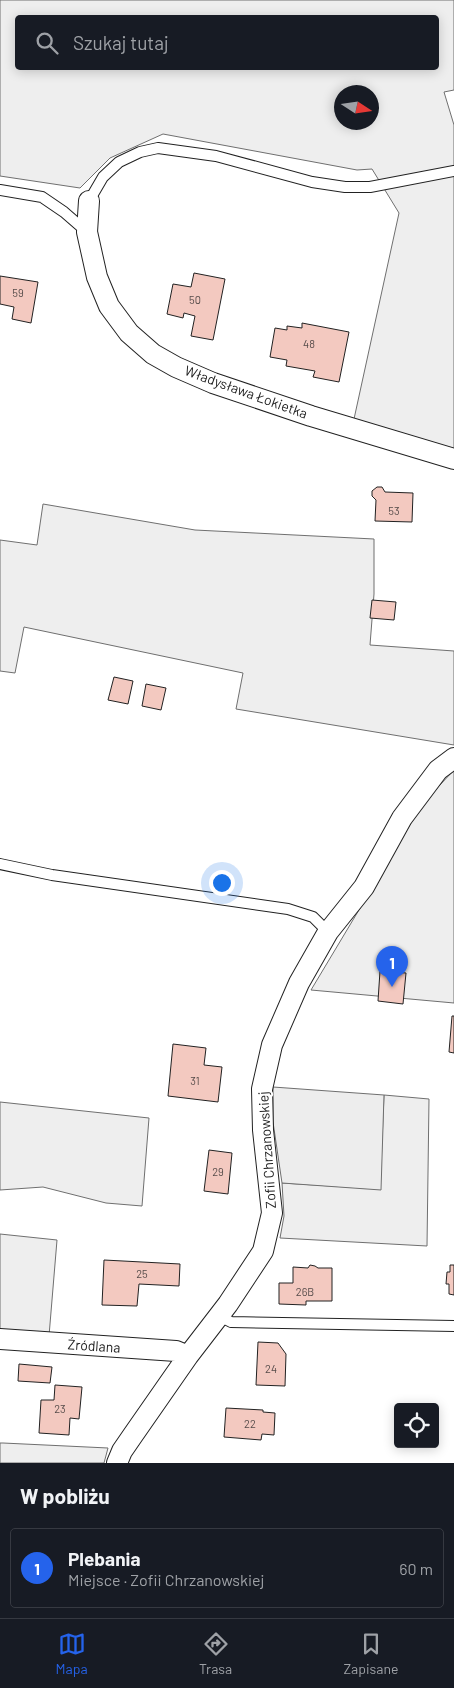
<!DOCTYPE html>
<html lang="pl">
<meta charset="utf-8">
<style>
body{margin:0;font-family:Barlow,sans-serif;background:#242831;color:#f1f3f6}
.controls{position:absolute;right:15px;bottom:15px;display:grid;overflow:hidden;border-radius:5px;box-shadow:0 2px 12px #0003}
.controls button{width:45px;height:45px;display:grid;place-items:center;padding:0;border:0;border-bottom:1px solid #363941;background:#171b24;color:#f1f3f6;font:25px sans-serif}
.compass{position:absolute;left:334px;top:85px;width:45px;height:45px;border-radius:50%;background:#171b24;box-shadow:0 2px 12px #0003;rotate:102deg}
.you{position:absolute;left:221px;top:882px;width:18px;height:18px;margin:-12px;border:4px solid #fff;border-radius:50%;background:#1a73e8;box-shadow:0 0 0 8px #1a73e833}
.badge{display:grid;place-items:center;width:32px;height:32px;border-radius:50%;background:#2563eb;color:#fff;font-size:16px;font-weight:700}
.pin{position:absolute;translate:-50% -41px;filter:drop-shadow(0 1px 2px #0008)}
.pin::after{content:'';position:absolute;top:26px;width:18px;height:15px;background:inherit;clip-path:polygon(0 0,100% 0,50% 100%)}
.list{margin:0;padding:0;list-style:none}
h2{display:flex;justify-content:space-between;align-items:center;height:65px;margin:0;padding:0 20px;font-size:21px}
h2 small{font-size:16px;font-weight:400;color:#9ea1a6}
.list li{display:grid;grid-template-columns:32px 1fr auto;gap:15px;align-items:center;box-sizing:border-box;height:80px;margin:0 10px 10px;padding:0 10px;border:1px solid #363941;border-radius:5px}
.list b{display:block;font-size:19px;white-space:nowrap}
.list p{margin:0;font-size:16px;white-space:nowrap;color:#9ea1a6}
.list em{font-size:16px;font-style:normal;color:#9ea1a6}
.icon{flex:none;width:28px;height:28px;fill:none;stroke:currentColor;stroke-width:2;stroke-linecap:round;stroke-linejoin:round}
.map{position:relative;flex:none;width:454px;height:1463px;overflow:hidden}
.search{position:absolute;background:#171b24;box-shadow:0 2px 12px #0003;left:15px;right:15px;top:15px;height:55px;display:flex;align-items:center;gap:12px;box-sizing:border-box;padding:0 18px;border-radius:5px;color:#9ea1a6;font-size:19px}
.sheet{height:155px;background:#171b24}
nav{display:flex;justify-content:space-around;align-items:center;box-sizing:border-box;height:70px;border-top:1px solid #363941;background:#171b24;font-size:14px;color:#9ea1a6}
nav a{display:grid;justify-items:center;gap:2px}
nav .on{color:#2563eb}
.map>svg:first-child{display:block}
.green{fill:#eee;stroke:#6f6f6f;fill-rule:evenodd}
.parking{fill:#ededed;stroke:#6f6f6f}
.building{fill:#f3c9c0;stroke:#222}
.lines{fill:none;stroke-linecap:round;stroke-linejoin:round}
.service-casing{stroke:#222;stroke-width:12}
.minor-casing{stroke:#222;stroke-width:22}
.service{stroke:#fff;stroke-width:10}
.minor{stroke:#fff;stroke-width:20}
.labels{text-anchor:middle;stroke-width:4;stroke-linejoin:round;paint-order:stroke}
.number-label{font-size:11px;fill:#564c4a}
.street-label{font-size:14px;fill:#222;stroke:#fff}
</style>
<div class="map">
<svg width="454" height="1463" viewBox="0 0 454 1463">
<rect width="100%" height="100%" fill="#fff"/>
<path class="green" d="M0 0H454V90L444 92 454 125V449L354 419 399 213 372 169 357 170 163 134 110 158 80 188 0 176ZM18 18H436V68H18ZM342 92H372V122H342Z
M43 504 195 530 374 539V594L370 645 454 651V745L236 709 243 673 24 627 15 673 0 671V540L37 545Z
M454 770V1003L311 990 423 803Z
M384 1095 429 1099 427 1246 280 1238 284 1216 282 1183 380 1189Z
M0 1102 149 1118 142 1206 106 1203 43 1187 0 1190Z
M0 1234 57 1240 49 1336 0 1332Z
M0 1443H3L108 1448 104 1463H0Z"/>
<path class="parking" d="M273 1087 384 1095 381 1190 282 1183 273 1122Z"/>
<path class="building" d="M194 273 225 279 213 340 191 336 195 316 184 313 183 318 167 314 173 284 191 287Z
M0 276 38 282 31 323 12 319 14 307 0 304Z
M302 323 349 332 339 382 313 377 315 371 286 366 287 360 270 357 275 328 287 330V326L302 328Z
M377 487H382L385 492 413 493 412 522 375 521 376 500 372 496V491Z
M372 600 396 602 394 620 370 618Z
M114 677 133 681 128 704 108 700Z
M146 684 166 688 161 710 142 706Z
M380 971 406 973 403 1004 378 1001Z
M452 1016H454V1053L449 1052Z
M173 1044 206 1048 204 1065 222 1067 218 1102 168 1096Z
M209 1150 232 1153 228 1194 204 1191Z
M104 1260 180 1264 179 1286 139 1284 137 1306 102 1305Z
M310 1265 315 1266 318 1268H332V1301H306V1305L279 1304V1283H293V1267L308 1268Z
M450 1265H454V1295L449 1294V1284H446L447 1272H450Z
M258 1342 278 1343 286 1354 285 1386 256 1385Z
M19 1364 52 1367 50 1383 18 1381Z
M55 1385 82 1387 79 1419 70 1418 69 1435 39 1433 41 1400H54Z
M226 1408 263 1410V1412L275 1413 274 1435 262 1434 261 1440 224 1437Z"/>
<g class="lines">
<defs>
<path id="service" d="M0 190 42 197 64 212 87 232
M89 201 103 177 119 162 140 152 158 148 216 156 312 182 345 187H370L454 171
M0 864 52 875 288 909 313 917 328 932
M219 1316 231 1322 454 1326"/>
<path id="minor" d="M89 201 87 232 97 277 109 306 129 333 153 354 176 367 213 383 311 416 454 459
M0 1339 176 1351 188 1356
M117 1463 122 1451 133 1435 188 1356 228 1304 263 1251 272 1213 263 1130 262 1089 272 1045 299 983 328 932 364 887 402 818 438 770 454 758"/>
</defs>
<use href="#service" class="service-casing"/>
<use href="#minor" class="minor-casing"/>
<use href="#service" class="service"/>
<use href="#minor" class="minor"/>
</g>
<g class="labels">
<g class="number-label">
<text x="18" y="297">59</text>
<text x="195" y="304">50</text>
<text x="309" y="348">48</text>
<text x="394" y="515">53</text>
<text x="195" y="1085">31</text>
<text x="218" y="1176">29</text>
<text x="142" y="1278">25</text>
<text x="305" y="1296">26B</text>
<text x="271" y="1373">24</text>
<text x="60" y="1413">23</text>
<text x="250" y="1428">22</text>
</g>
<g class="street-label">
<text transform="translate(246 392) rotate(20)" y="5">Władysława Łokietka</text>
<text transform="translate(267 1150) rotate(-94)" y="5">Zofii Chrzanowskiej</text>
<text transform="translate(94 1346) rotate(4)" y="5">Źródlana</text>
</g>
</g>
</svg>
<div class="controls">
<button><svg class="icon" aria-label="locate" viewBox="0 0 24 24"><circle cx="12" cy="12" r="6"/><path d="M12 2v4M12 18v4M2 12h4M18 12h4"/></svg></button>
</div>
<svg class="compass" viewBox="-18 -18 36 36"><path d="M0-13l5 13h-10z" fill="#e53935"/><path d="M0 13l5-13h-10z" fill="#9ea1a6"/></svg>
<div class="you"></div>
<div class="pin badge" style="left:392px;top:987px">1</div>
<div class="search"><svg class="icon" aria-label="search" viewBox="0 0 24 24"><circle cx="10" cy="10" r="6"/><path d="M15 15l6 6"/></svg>Szukaj tutaj</div>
</div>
<section class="sheet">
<h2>W pobliżu<small></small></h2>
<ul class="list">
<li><span class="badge">1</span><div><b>Plebania</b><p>Miejsce · Zofii Chrzanowskiej</p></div><em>60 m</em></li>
</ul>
</section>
<nav>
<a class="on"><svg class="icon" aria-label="map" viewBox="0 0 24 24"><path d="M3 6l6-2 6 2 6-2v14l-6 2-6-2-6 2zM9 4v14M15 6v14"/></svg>Mapa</a>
<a><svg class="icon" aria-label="directions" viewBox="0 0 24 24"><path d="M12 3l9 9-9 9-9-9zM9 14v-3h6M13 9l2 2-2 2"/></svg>Trasa</a>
<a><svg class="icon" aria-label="saved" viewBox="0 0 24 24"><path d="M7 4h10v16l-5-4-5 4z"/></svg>Zapisane</a>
</nav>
